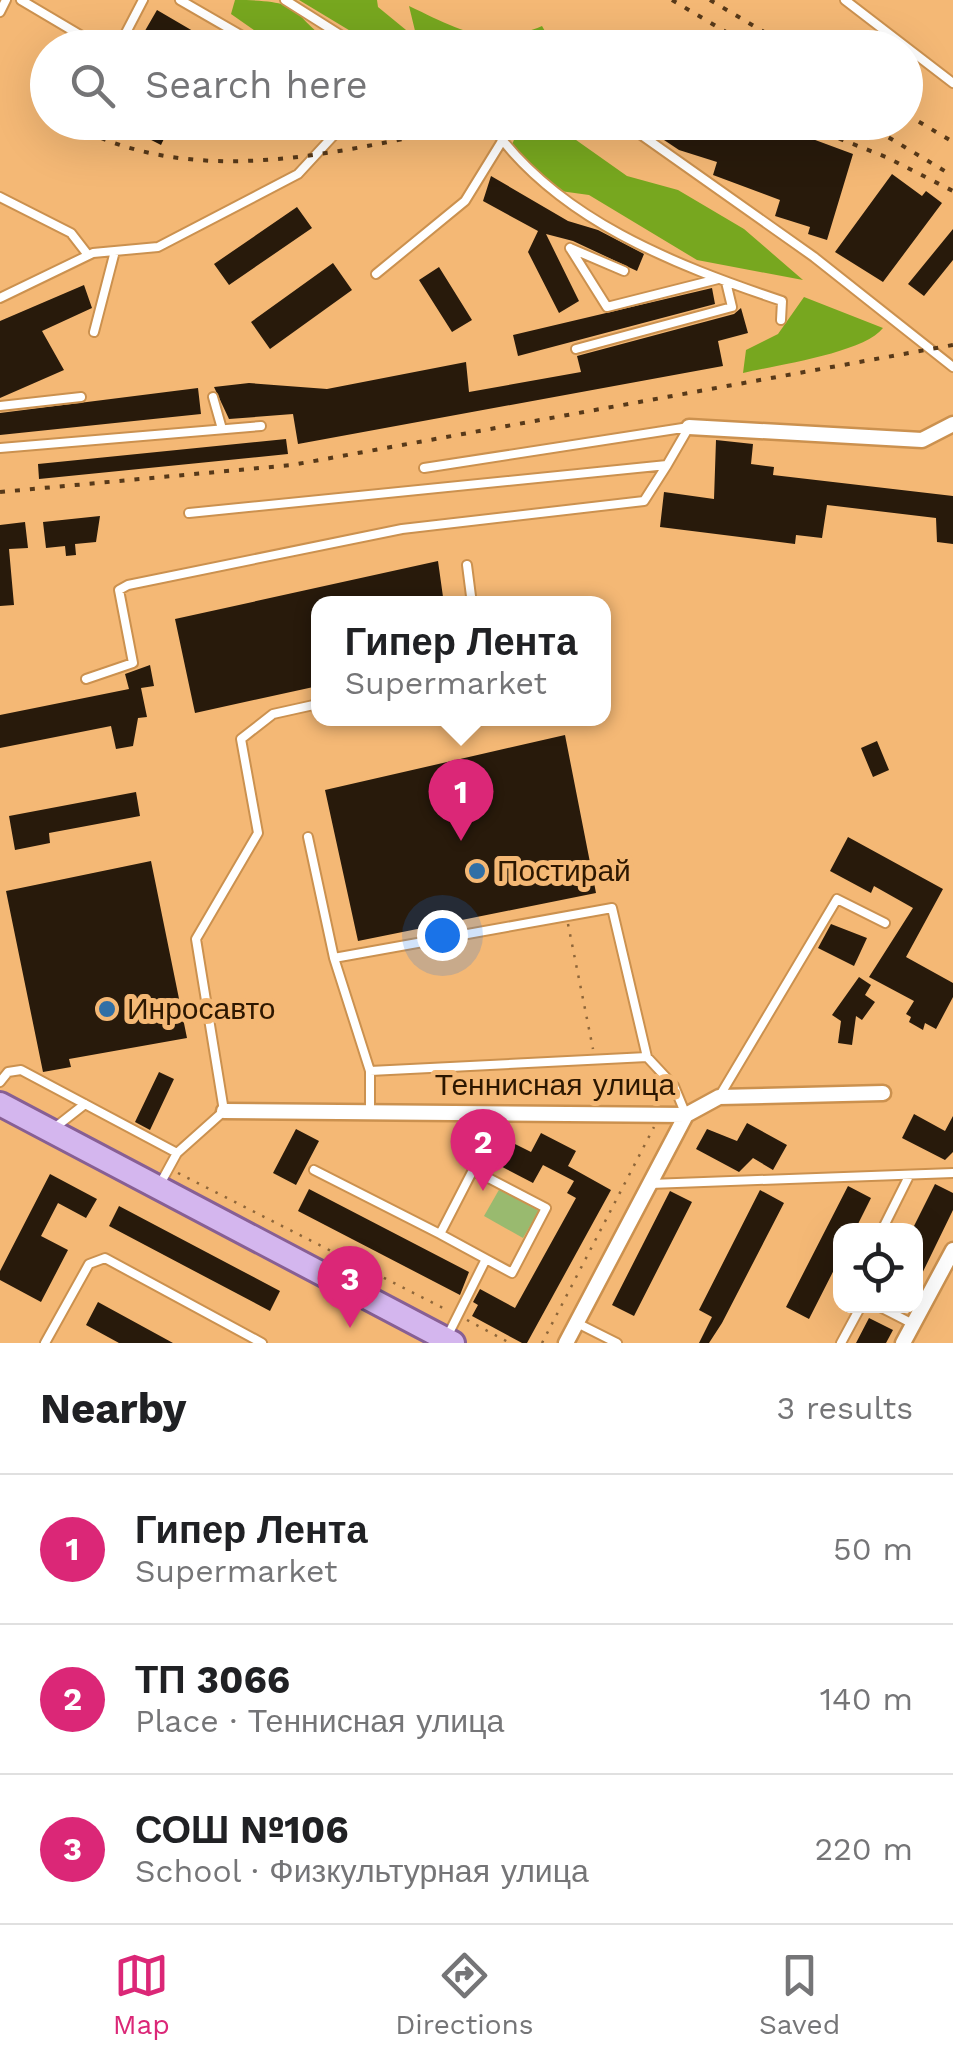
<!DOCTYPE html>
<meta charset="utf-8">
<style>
body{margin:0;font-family:"Work Sans",sans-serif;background:#f6f6f6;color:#202124}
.controls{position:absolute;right:30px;bottom:30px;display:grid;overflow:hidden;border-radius:20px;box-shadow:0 10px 40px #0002}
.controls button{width:90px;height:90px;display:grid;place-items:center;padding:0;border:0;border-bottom:2px solid #e0e0e0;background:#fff;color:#202124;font:50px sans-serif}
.you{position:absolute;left:442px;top:935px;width:35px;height:35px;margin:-25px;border:8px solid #fff;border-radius:50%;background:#1a73e8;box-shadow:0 0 0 15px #1a73e833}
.badge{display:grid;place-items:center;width:65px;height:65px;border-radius:50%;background:#db2777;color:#fff;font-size:32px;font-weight:700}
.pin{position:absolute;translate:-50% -82px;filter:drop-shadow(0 2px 5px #0008)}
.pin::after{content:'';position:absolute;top:52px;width:35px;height:30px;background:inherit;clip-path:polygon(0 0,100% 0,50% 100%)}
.popup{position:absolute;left:311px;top:596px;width:300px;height:130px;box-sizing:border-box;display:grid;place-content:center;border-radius:20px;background:#fff;filter:drop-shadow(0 2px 8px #0005);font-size:32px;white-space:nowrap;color:#757577}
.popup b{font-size:38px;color:#202124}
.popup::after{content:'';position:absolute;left:50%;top:100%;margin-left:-20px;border:20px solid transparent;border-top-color:#fff}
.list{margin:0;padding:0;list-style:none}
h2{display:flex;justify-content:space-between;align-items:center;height:130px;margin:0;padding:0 40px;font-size:42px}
h2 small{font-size:32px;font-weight:400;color:#757577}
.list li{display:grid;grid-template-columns:65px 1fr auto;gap:30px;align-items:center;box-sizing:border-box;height:150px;padding:0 40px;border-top:2px solid #e0e0e0}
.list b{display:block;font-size:38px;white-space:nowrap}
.list p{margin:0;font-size:32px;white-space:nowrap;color:#757577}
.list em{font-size:32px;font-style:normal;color:#757577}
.icon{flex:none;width:55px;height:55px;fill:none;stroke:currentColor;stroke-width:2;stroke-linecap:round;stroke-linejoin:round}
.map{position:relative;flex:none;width:953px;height:1343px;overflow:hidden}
.search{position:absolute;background:#fff;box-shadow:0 10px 40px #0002;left:30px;right:30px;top:30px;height:110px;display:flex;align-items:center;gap:25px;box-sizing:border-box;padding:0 35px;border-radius:55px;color:#757577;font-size:38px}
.sheet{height:580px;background:#fff}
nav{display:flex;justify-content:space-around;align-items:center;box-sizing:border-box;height:140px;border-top:2px solid #e0e0e0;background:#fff;font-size:28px;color:#757577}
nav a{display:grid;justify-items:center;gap:5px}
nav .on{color:#db2777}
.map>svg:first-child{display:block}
.green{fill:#99ba6f}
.forest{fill:#77a71f}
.building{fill:#281a0b}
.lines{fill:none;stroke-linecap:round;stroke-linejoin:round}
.lane-casing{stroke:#cb914f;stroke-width:12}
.street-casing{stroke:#cb914f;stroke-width:19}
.primary-casing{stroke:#875f94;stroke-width:28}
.path{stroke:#8e6639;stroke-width:2.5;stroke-dasharray:2.5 8;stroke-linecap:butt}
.lane{stroke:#fff;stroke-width:8}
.street{stroke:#fff;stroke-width:14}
.primary{stroke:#d4b6ee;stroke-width:22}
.rail{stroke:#573919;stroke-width:4;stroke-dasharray:5 10;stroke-linecap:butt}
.poi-dot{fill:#306fa6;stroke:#f4b875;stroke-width:4}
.labels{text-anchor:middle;stroke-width:10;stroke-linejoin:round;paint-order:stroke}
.poi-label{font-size:30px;fill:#2d1700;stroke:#f4b875;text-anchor:start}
.street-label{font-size:30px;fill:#2d1700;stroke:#f4b875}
</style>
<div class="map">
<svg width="953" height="1343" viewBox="0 0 953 1343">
<rect width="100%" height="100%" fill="#f4b875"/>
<path class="green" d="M500 1188 539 1211 523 1238 484 1216Z"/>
<path class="forest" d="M235 0C315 0 284 16 340 47H278L231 14Z
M299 0H377L378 7 417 39 409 6C458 29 489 49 542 26L554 47H377Z
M521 123H552L627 176 678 190 744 229 803 280 697 260 589 195 553 190 511 147Z
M804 297 883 328C864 353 776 365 743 373L746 350 778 334Z"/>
<path class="building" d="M157 10 222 48H135Z
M116 122H172L161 145Z
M637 122H746L799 134 853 154 827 240 808 234 810 227 775 216 780 200 713 175 717 162 679 150Z
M892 174 922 196 926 191 942 203 883 282 835 252Z
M491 176 568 221 598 230 644 254 637 271 573 241 546 234 579 301 559 313 528 252 538 231 483 201Z
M297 207 312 228 229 285 214 264Z
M953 229V260L924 296 908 284Z
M333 263 352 290 270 349 251 322Z
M439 267 472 320 452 332 419 280Z
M84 285 92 308 42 331 64 370 0 398V321Z
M712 288 715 304 518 356 513 335Z
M741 308 748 333 718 341 723 366 298 444 293 414 229 419 214 387 249 383 327 389 466 362 469 392 581 372 577 356 734 314Z
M198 388 201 414 0 435V413Z
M286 439 288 454 39 479 38 464Z
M716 440 753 444 751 464 774 467 773 475 953 496V544L937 542 936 518 827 505 822 538 796 535 795 544 660 527 664 492 714 499Z
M100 516 96 542 75 544 76 555 66 556 65 546 46 548 43 522Z
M25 522 28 548 9 549 14 605 0 606V525Z
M438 561 444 604H318V686L195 713 175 619Z
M150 665 154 686 141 688 147 717 138 718 133 746 116 749 111 726 0 748V715L129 689 125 674Z
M565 735 596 893 358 941 325 790Z
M877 741 889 770 873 777 861 748Z
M136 792 140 816 49 833 50 843 15 850 9 816Z
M848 837 943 889 906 957 953 983V997L936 1029 925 1023 923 1030 909 1022 911 1017 906 1014 914 1001 869 977 913 908 874 886 871 893 830 871Z
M151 861 187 1038 69 1059 71 1067 43 1072 6 891Z
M831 924 867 938 854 966 818 948Z
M859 977 871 985 865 995 875 1002 862 1020 856 1016 852 1045 838 1043 841 1021 832 1015Z
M159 1072 174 1079 150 1130 135 1122Z
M914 1114 945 1131 953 1116V1152L945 1160 902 1138Z
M747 1123 787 1145 773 1170 753 1158 739 1172 696 1149 707 1129 737 1141Z
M296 1129 319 1141 296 1185 273 1173Z
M541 1133 576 1151 568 1166 611 1190 527 1343H522L472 1316 478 1305 473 1302 480 1289 515 1308 576 1198 567 1193 574 1181 543 1165 533 1183 487 1159 499 1136 531 1152Z
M50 1174 97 1199 86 1218 58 1203 41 1236 68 1250 41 1302 0 1280V1271Z
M935 1184 953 1193V1210L916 1286V1230H912Z
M848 1186 871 1198 855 1230H840V1258L809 1319 786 1307Z
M309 1189 469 1272 460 1295 298 1211Z
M760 1190 784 1203 722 1323 709 1343H699L712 1317 699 1310Z
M670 1191 692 1202 634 1316 612 1305Z
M119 1206 280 1291 270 1311 109 1226Z
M98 1302 173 1343H119L86 1325Z
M869 1318 893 1330 886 1343H856Z"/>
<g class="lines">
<defs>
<path id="lane" d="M21 0 102 48
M180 0 263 48
M285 0 361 48
M845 0 953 83
M0 12 6 0
M118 48 143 0
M489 122C555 219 675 265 782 301L781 320
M623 122 814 257 953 367
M0 197 71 233 88 255
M570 248 607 307 718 279
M570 248 624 271
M376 274 465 201 502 141
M0 298 93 253 158 247 298 174 346 122
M94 332 115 251
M576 349 732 307 726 282
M213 397 222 429
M0 406 81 397
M0 448 261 426
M424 468 689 427
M189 513 667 465 689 427
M467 565 472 604
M86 679 133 663 119 590 128 585 402 529 644 501 667 465
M308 837 334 958 370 1071V1112
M334 958 612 908 647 1057
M370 1071 647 1057 674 1086 686 1115
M0 1082 8 1072 21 1070 177 1153
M719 1097 837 899 885 923
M471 1112 473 1170
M53 1129 85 1104
M314 1170 440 1234
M650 1184 953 1173
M159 1186 177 1153 224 1111 196 939 258 833 241 739 273 714 318 704
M882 1230 908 1178
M878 1306 913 1324
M577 1323 617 1343
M448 1335 486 1259 512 1273 546 1208 473 1170 440 1234 486 1259
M45 1343 89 1264 105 1258 262 1343
M841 1343 861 1306"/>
<path id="street" d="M689 427 922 440 953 424
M224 1111 686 1115 719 1097 883 1093
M566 1343 686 1115
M903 1343 953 1250"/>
<path id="primary" d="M0 1104 453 1343"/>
</defs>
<use href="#lane" class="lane-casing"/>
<use href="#street" class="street-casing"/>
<use href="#primary" class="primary-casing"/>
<path class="path" d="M568 924 593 1049
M654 1079 657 1100
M178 1173 447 1310
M467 1320 510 1343
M542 1343 654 1127"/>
<use href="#lane" class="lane"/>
<use href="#street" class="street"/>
<use href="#primary" class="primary"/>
<path class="rail" d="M672 0 753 48
M710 0 791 48
M906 114 953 142
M797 122 886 157 953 191
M863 122 953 176
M101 138C225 188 362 145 489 122
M0 492 292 465 953 345"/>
</g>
<g class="poi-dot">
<circle cx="477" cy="871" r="10"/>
<circle cx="107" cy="1009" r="10"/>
</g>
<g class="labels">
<g class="poi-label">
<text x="497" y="881">Постирай</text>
<text x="127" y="1019">Инросавто</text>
</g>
<g class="street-label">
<text x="555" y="1095">Теннисная улица</text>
</g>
</g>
</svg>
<div class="controls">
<button><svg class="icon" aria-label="locate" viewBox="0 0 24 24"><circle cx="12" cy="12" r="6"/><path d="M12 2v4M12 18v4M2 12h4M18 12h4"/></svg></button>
</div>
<div class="you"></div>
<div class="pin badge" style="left:461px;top:841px">1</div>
<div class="popup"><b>Гипер Лента</b>Supermarket</div>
<div class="pin badge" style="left:483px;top:1191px">2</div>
<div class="pin badge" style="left:350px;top:1328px">3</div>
<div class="search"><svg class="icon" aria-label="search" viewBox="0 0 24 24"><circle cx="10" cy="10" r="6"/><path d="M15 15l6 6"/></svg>Search here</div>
</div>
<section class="sheet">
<h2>Nearby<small>3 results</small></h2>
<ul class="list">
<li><span class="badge">1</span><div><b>Гипер Лента</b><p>Supermarket</p></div><em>50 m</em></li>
<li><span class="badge">2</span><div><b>ТП 3066</b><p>Place · Теннисная улица</p></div><em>140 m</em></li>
<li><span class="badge">3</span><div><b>СОШ №106</b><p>School · Физкультурная улица</p></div><em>220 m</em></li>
</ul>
</section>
<nav>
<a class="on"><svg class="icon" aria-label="map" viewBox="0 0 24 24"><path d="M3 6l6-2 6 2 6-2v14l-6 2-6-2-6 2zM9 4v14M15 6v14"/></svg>Map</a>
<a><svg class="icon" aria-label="directions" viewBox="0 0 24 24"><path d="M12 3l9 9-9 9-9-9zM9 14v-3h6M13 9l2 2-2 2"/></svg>Directions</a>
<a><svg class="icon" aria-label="saved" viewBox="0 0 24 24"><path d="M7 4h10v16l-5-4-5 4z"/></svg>Saved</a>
</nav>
